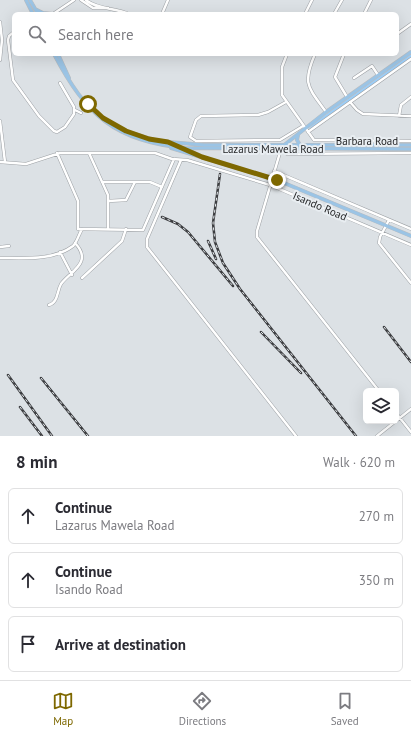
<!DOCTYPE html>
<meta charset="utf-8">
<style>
body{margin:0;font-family:"PT Sans",sans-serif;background:#f2f2f3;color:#2b2b33}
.controls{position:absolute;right:12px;bottom:12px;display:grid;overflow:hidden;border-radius:6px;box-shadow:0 4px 16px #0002}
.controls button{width:36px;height:36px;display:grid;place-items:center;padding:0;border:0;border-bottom:1px solid #e1e1e2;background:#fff;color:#2b2b33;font:20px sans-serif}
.stop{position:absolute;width:12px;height:12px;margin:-9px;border:3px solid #7e6800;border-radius:50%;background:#fff}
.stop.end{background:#7e6800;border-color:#fff;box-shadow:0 1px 4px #0008}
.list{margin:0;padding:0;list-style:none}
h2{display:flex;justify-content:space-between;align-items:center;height:52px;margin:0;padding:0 16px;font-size:17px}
h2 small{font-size:13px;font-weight:400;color:#7c7c81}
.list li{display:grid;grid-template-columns:26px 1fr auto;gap:12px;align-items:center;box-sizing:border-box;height:56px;margin:0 8px 8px;padding:0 8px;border:1px solid #e1e1e2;border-radius:6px}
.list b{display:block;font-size:15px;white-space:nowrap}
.list p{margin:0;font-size:13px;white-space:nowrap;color:#7c7c81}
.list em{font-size:13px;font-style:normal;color:#7c7c81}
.icon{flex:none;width:22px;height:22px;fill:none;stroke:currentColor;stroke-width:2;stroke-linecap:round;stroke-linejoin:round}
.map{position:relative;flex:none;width:411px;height:436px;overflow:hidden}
.search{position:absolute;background:#fff;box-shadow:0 4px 16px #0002;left:12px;right:12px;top:12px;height:44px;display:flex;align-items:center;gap:10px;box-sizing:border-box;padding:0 14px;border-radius:6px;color:#7c7c81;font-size:15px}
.sheet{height:244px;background:#fff}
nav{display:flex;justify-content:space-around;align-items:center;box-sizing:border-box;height:56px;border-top:1px solid #e1e1e2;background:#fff;font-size:11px;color:#7c7c81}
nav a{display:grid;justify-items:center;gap:2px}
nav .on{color:#7e6800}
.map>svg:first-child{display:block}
.green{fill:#9ccdf6}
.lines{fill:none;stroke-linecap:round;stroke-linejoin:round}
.minor-casing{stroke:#9da1a5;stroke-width:3.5}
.major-casing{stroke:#bcbcbd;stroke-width:4}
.minor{stroke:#fff;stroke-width:2.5}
.major{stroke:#9bc4e5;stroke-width:3}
.rail-casing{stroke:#3b3c3f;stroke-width:2.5}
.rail{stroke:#e9eef2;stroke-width:1;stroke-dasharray:3;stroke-linecap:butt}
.route{stroke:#7e6800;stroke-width:5}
.labels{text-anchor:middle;stroke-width:4;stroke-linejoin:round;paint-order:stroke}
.street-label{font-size:11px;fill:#1f2022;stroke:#e9eef2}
</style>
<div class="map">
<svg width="411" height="436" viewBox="0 0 411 436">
<rect width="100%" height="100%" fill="#dce1e5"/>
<path class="green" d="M411 53V58L308 130 314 123Z"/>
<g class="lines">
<defs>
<path id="minor" d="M81 0 93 8H108
M86 0C96 9 116 8 129 14
M53 14 74 0
M162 14 168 0
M305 14 312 0
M334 14 342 0
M364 14 371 0
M0 22 2 40 0 60
M14 32 9 36 8 40 13 80 39 116 54 131 57 132 65 127 74 114V107L60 83
M397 34 411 24
M287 54 282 67V95L314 140 411 141
M315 54C302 84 308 87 326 112
M344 54 335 77 347 97
M354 78 372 66 378 75
M286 102 268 112 258 115 201 116 196 120 190 137 196 141 280 140 303 126
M350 102 357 110 363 114 411 116
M75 110 81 113
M399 116 401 105 411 97
M0 121 5 162
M308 132 411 59
M281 149 257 231V237L379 391
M57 153 78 201V229L143 230 174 159
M89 153 108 195V229
M287 154 411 153
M181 160 147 239V247L296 436
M0 162 26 164 60 153H155L172 159 187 160 270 185 411 245
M274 171 411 229
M102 182H150L162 187
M108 201 126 200 135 182
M389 220 380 237 379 243 411 283
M0 247 9 246
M60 252 72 275
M0 258C23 258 53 261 73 246 77 242 79 234 82 229
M82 278 122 241 126 229
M49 305C58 303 57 291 61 284 69 272 94 263 75 243
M396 413 411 432
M377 436 411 409"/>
<path id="major" d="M26 0 33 14
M30 0 38 14
M35 9 43 13 53 14
M54 54C86 115 115 142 186 148L411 149
M58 54 69 78
M125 131 157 141 204 145H411
M298 135 297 140 300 145
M169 142 181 147
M283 146 326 112 411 52
M171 148 277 180 411 236
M188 150 199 155"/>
</defs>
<use href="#minor" class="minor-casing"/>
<use href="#major" class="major-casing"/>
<use href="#minor" class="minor"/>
<use href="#major" class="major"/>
<defs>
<path id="rail" d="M220 174 213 223 215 242 223 263 240 289 356 436
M162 217 178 224 188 232 233 286
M208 241 216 259
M384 327 411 362
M261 332 301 373
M8 375 52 436
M41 378 88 436
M20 407 42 436"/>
</defs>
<use href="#rail" class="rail-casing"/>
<use href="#rail" class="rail"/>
</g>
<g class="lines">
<path class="route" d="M88 104 103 118 126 131 149 139 168 142 202 157 277 180"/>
</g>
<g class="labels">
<g class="street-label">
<text x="367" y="145">Barbara Road</text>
<text x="273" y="153">Lazarus Mawela Road</text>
<text transform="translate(320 206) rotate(23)" y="4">Isando Road</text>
</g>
</g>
</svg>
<div class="controls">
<button><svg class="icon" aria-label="layers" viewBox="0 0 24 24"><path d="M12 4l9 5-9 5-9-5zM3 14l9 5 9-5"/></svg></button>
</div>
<div class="stop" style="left:88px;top:104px"></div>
<div class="stop end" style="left:277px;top:180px"></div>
<div class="search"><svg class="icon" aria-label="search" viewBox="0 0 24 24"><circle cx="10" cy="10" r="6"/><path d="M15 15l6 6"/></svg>Search here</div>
</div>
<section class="sheet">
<h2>8 min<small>Walk · 620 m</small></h2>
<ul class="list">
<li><svg class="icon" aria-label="ahead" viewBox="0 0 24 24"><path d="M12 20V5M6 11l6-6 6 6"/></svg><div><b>Continue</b><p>Lazarus Mawela Road</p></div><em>270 m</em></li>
<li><svg class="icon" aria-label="ahead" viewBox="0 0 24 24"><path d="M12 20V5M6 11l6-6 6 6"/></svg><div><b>Continue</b><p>Isando Road</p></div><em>350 m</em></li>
<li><svg class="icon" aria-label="arrive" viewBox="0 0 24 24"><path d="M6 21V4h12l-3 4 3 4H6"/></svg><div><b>Arrive at destination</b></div></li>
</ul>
</section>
<nav>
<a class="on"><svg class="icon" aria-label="map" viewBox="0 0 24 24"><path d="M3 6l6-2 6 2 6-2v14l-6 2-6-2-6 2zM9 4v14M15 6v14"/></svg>Map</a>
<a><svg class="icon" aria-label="directions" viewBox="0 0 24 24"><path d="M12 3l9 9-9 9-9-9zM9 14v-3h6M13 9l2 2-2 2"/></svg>Directions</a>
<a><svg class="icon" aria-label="saved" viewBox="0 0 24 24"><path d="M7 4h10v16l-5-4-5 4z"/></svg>Saved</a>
</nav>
